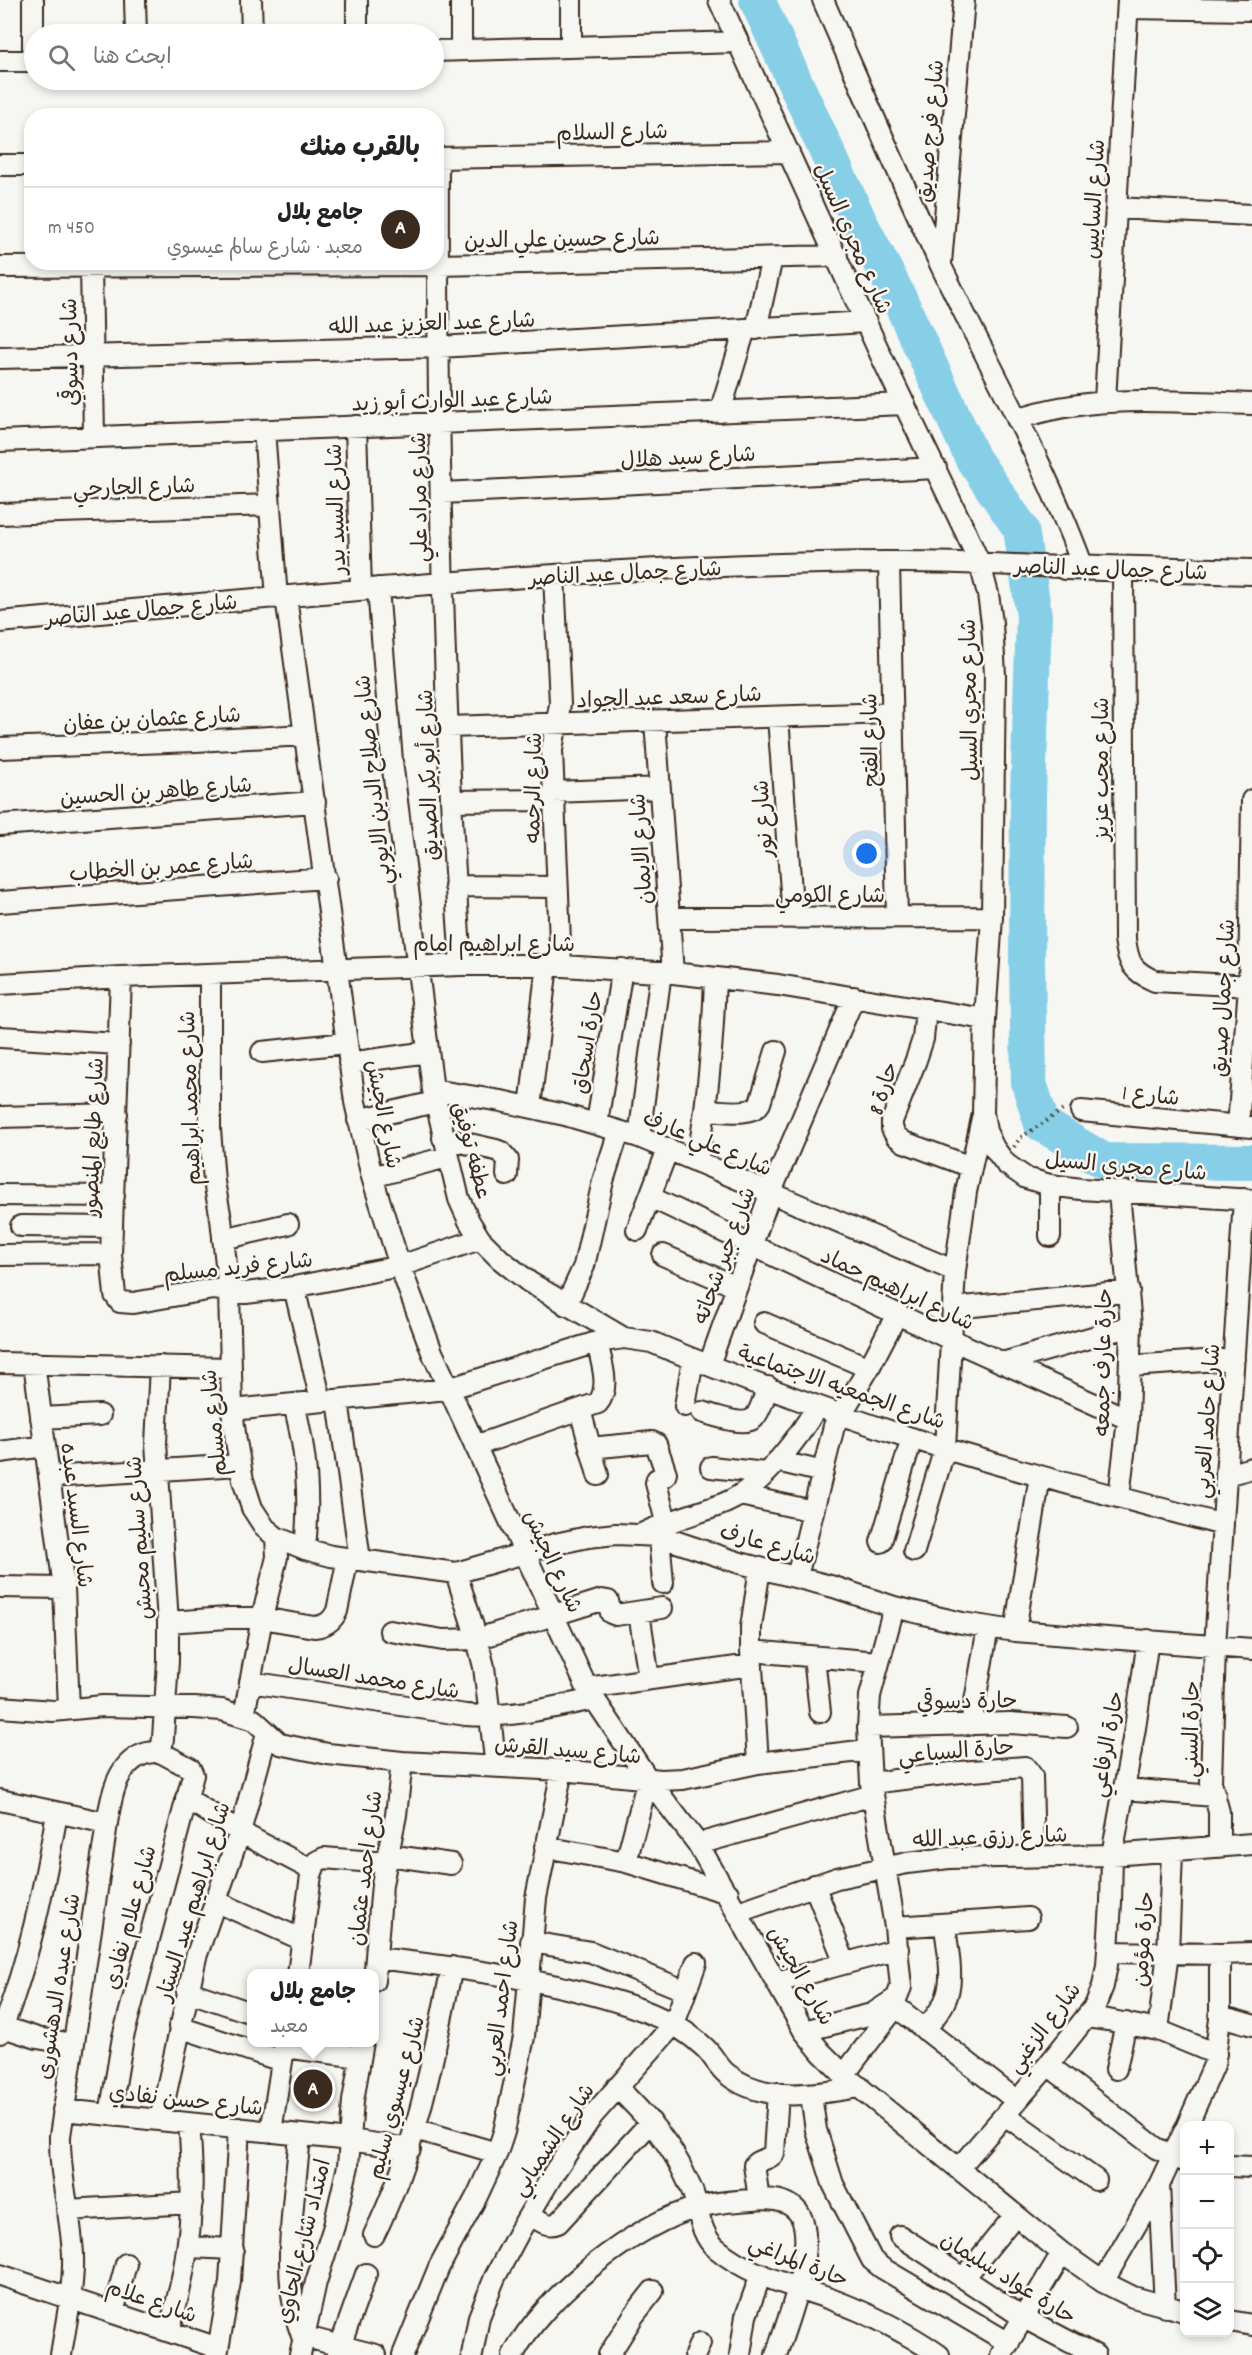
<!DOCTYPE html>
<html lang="ar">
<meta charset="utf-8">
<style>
body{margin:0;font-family:Dekko,"Playpen Sans Arabic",sans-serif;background:#f6f6f6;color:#222;direction:rtl}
.controls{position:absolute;right:18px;bottom:18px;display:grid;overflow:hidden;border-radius:12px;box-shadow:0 3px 9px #0003}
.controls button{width:54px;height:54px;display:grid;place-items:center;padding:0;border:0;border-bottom:2px solid #e0e0e0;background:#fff;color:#222;font:30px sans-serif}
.you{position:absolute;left:867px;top:854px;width:21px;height:21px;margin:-15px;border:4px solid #fff;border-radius:50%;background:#1a73e8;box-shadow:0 0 0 9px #1a73e833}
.badge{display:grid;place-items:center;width:39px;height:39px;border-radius:50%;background:#3b2a1e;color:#fff;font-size:20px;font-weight:700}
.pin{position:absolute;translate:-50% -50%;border:3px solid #fff;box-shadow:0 2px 6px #0006}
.popup{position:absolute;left:247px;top:1969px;width:132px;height:78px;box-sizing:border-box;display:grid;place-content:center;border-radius:12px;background:#fff;filter:drop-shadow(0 2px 4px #0005);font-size:20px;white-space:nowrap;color:#767676}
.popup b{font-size:22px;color:#222}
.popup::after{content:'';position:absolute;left:50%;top:100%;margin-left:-12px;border:12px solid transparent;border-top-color:#fff}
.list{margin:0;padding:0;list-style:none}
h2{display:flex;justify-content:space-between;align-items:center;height:78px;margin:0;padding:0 24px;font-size:26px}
h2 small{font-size:20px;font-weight:400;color:#767676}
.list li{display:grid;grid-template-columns:39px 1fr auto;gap:18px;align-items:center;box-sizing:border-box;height:84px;padding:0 24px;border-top:2px solid #e0e0e0}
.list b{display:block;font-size:22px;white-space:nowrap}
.list p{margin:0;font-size:20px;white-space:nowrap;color:#767676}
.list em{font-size:20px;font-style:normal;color:#767676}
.icon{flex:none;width:33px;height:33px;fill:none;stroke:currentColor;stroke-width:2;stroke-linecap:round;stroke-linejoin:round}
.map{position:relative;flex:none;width:1252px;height:2355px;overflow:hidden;direction:ltr}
.search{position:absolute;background:#fff;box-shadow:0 3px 9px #0003;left:24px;top:24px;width:420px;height:66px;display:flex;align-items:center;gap:15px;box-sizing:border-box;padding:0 21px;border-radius:33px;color:#767676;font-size:22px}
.panel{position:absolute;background:#fff;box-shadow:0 3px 9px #0003;left:24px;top:108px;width:420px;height:162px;border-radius:24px;direction:rtl}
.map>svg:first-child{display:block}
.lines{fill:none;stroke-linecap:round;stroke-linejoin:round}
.river{stroke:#86cfe7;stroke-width:36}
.minor-casing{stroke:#3b2a1e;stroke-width:24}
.tertiary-casing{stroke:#3b2a1e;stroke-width:28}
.path{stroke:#3b2a1e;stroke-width:4;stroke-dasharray:1.5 4.5;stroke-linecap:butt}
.minor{stroke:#f6f6f2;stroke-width:20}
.tertiary{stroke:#f6f6f2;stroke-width:24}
.labels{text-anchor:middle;stroke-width:5;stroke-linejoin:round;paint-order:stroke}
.street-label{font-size:22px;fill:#3b2a1e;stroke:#f6f6f2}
</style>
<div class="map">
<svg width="1252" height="2355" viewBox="0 0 1252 2355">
<rect width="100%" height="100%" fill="#f6f6f2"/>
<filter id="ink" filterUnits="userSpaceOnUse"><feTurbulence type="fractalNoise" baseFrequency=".0167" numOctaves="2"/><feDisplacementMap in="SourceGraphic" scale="12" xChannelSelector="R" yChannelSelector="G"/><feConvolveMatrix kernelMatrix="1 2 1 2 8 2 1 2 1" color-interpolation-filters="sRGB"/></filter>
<g filter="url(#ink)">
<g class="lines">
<path class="river" d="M757 0 860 223 896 292 973 459 1021 529 1034 616 1028 795 1027 960 1029 1083 1042 1124 1104 1161 1252 1162"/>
<defs>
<path id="minor" d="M135 0 136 34
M251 0 252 34
M719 0 883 360 965 531 980 564 988 594 992 623 995 675 992 917 985 1019 983 1113 986 1131 994 1148 1006 1164 1026 1178 1050 1185 1081 1189 1252 1200
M823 0C862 89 900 179 941 266 989 366 1045 463 1083 567
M1128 8 1252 10
M357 34V0
M571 46V0
M461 50V0
M434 51 739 42
M0 61H34
M33 61V0
M436 158 789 152
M438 158C437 427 442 697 461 965
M0 165H32
M1116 208 1252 215
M941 263 964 0
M91 266 94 437
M0 267 438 265 837 256
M756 329 772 258
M0 358 439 347 866 322
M1105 401 1128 0
M720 412 745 329
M1017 419C1093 393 1173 402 1252 404
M356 426 361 589
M264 430 277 598
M0 441 905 404
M442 493 936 468
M0 514 269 505
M889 562 897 917
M1123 568 1125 939C1128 963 1132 971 1155 981L1252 986
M554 575 560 704 552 750 561 966
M378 588 392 761 433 1090 459 1199 469 1221 480 1239 500 1259 529 1282 624 1338
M286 597 355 1102 372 1177 400 1266 432 1352 587 1688 648 1779 698 1844 804 2031 821 2052 844 2075 1062 2253 1103 2282 1133 2297 1184 2311
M0 622C296 596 591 564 888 562 947 561 1006 565 1065 567
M778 717 793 918
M655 721 673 973
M448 727 892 713
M0 748 196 741 305 735
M553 792 660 788
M451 801 553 800
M0 825 315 802
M455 886 557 887
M0 902 326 878
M669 918 992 917
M210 976V1129L214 1182 221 1219 229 1291 232 1410 236 1441 243 1480 252 1508 265 1528 276 1537 305 1549 331 1556 456 1573 555 1544 588 1537 616 1534 659 1536 740 1563 834 1587 894 1607 962 1623 1015 1631 1252 1649
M121 977 111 1254 115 1295 120 1302 133 1303 213 1289 246 1293 294 1287 400 1266 480 1239
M0 984 121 977 461 965H547L673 973 778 985 985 1019
M926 1009 923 1039 916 1060 892 1121V1129L896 1136 904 1142 971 1167
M0 1037 119 1044
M262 1052 346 1043
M349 1063 428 1052
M433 1090 501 1101 565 1115 639 1137 955 1271
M530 1107 547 965
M706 1110C721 1110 752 1117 760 1103L776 1051
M1081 1111 1252 1127
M0 1117 117 1114
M358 1120 435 1102
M597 1123 622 969
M1238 1126 1249 986 1252 800
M639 1137 661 972
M443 1138 496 1150 501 1152 508 1160 507 1175
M697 1162C708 1101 713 1040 715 978
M372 1177 447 1157
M1050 1185V1236
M0 1195 114 1196
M650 1197 952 1340 1128 1419
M21 1226 112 1227
M637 1230 668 1149
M223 1239 288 1224
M0 1255 111 1254
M663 1255 737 1287
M294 1287 321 1401
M566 1305 584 1266 603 1181 619 1131
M953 1308 1129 1291
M764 1323 869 1368
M0 1363 231 1368
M34 1363 64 1588 69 1709
M1002 1363 1131 1326
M709 1365 770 1194 854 997
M1130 1366 1234 1359
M338 1400 360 1560
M294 1404C307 1455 310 1497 305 1549
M685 1406 693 1359
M232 1410 448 1389 597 1342 624 1338 651 1342C736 1377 823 1410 911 1438 1014 1471 1119 1497 1223 1525
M580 1410 598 1475
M702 1412C713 1415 744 1427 754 1418 761 1411 764 1396 768 1387
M41 1418 100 1415
M475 1446 598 1403C611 1387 601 1361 597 1342
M590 1448 652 1442 656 1444 666 1473 665 1476 657 1479 656 1483 666 1522
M0 1452 45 1446
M777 1461 823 1472
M711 1467 765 1473
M1226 1475 1252 1468
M49 1477 240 1465
M740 1495 813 1511
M1119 1497 1128 1419 1131 1326 1119 1192
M642 1534C669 1520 697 1514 725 1503 761 1488 799 1438 817 1406
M659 1536 663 1583
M881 1542 912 1438
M914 1551 945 1448 955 1271 966 1192 982 1118
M456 1573 477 1639 484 1667 496 1767
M797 1577 834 1426 869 1368 897 1314
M0 1587 64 1588
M639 1612 649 1679
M168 1622 228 1618H262L314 1627C325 1626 332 1622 337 1611L348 1558
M390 1631 443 1640 477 1639 602 1600 608 1601 611 1613 616 1615 662 1608
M1015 1631 1040 1476
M751 1651 878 1662
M814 1657 820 1712
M250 1682 466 1715C510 1718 551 1708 594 1699
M587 1688 751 1665
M0 1707 53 1711 103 1706 194 1708 222 1710 254 1720 280 1744 328 1754 402 1762 562 1770 661 1780 683 1779 758 1763 868 1750
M244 1716 262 1618 277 1557 276 1537
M971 1724 988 1627
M868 1727 1010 1723 1067 1727
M758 1763 751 1651V1627L760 1568
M871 1783 960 1772 1025 1767 1032 1776 1034 1856
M1123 1789 1215 1796
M186 1798 240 1832 312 1870
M0 1800 107 1823
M698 1844 873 1795
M545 1847 626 1862 728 1893
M1219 1847V1812L1211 1782 1215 1646 1244 1199
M388 1855 451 1864
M626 1862 648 1779
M814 1885 845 1963
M215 1901 303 1940
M738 1912 837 1878 907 1863 949 1858 1112 1855 1252 1844
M895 1927 1028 1918
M531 1942 591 1952 686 1991
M1108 1952 1220 1954 1252 1953
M377 1958C461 1968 547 1979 628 2005 655 2014 683 2027 704 2047 713 2055 718 2067 727 2074 764 2104 817 2094 860 2087
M298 1974 311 1875 316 1862 324 1858 386 1863
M374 1981 382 1884 396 1815 402 1762
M777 1982 898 1949
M187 1991 252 2013
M895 2006 1017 2101
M1086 2017 1108 2020 1158 2030 1216 2054
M1220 2019H1231L1252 2025
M0 2026 37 2038 73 2044
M179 2027 282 2061
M925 2030C931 2021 939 2013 944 2003 956 1980 947 1950 945 1925
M1158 2030 1168 1953 1172 1852
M804 2031 872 2014 895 1999
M0 2033C29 1963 44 1887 57 1813
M284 2047 360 2057
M1048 2065 1156 2148 1184 2161
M1116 2069 1126 2023
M844 2075 890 2014 901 1987 895 1927 871 1783 868 1727 870 1696 894 1607
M617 2087C641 2111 664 2135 680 2165 684 2173 688 2182 692 2190 699 2209 700 2235 716 2248 749 2276 794 2286 833 2300 870 2314 906 2332 939 2355
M811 2095 816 2130 833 2184 872 2260 882 2268 1009 2343
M63 2110 350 2140 410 2149
M110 2115 123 2037 193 1775 190 1768 158 1751
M1005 2115 1096 2180
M160 2120 196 1957 240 1832 267 1733
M1187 2126 1214 2065 1220 2019V1954
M415 2129 497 2153
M271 2132 285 2042
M300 2135C295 2199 279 2276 302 2336L376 2355
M1230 2166 1252 2167
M958 2169 1048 2065 1095 2006 1103 1986 1107 1965 1111 1903 1112 1855 1135 1728 1148 1640
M1159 2185 1165 2307
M759 2199 754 2165C760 2158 769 2161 774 2153L778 2093
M67 2210 192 2203
M530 2214C539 2220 547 2228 558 2223L651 2122
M374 2235C416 2150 433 2060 452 1967
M900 2236 1024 2318 1095 2355
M189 2247 233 2249
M0 2275 218 2348
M964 2278 1015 2215
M1103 2282 1159 2185 1184 2132
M113 2313 126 2264
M1230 2321 1252 2325
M169 2331C190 2258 196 2200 189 2124
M61 2355C66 2322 74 2288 73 2255 71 2214 59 2176 60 2136L107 1823C111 1798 116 1764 144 1754 149 1752 153 1753 158 1751L162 1745 163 1738 168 1661V1622L156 1443 160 1366
M217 2355 230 2282 239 2128
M300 2355 316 2282 334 2226 348 2166 353 2101 363 2042
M337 2355 366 2274
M403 2355 439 2267 477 2196 497 2153 504 2132 524 2037 536 1898 562 1770
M472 2355 479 2317 495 2277 519 2232 555 2171 593 2115 674 2024 696 1963
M513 2355C543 2297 635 2223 699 2207 717 2202 735 2201 753 2200 771 2198 792 2199 801 2217 816 2247 787 2324 776 2355
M609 2355 634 2315 653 2291
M695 2355 700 2343
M740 2355 746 2316 761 2274
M1001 2355 1062 2253"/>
<path id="tertiary" d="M1065 567 1252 572"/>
</defs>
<use href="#minor" class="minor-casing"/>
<use href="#tertiary" class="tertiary-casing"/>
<path class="path" d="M1014 1147 1020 1138 1063 1110"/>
<use href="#minor" class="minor"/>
<use href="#tertiary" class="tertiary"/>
</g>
</g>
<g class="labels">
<g class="street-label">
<text transform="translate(612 131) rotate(-1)" y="8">شارع السلام</text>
<text transform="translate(929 131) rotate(-85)" y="8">شارع فرج صديق</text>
<text transform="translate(1093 199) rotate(-87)" y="8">شارع السايس</text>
<text transform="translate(562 238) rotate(-1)" y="8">شارع حسين علي الدين</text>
<text transform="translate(854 238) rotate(66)" y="8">شارع مجري السيل</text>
<text transform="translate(432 322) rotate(-2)" y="8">شارع عبد العزيز عبد الله</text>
<text transform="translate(69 352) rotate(-91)" y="8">شارع دسوقي</text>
<text transform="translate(452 399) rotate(-2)" y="8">شارع عبد الوارث أبو زيد</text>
<text transform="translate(688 456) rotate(-3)" y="8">شارع سيد هلال</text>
<text transform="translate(134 486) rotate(-2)" y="8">شارع الجارحي</text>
<text transform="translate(418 497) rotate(-91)" y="8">شارع مراد علي</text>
<text transform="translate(335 509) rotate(-92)" y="8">شارع السيد بدر</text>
<text transform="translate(1111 568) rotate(2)" y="8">شارع جمال عبد الناصر</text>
<text transform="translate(625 572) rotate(-3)" y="8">شارع جمال عبد الناصر</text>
<text transform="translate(141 609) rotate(-5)" y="8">شارع جمال عبد الناصر</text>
<text transform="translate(669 696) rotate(-2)" y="8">شارع سعد عبد الجواد</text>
<text transform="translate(968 700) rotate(-91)" y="8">شارع مجري السيل</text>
<text transform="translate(152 718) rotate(-3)" y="8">شارع عثمان بن عفان</text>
<text transform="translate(869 740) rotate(-91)" y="8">شارع الفتح</text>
<text transform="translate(1100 769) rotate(-90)" y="8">شارع محب عزيز</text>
<text transform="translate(427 775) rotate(-92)" y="8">شارع أبو بكر الصديق</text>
<text transform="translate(372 780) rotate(-96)" y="8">شارع صلاح الدين الايوبي</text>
<text transform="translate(532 788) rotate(-89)" y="8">شارع الرحمه</text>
<text transform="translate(156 790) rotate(-4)" y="8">شارع طاهر بن الحسين</text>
<text transform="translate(762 819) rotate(-94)" y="8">شارع نور</text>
<text transform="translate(640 849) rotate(-94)" y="8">شارع الايمان</text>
<text transform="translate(161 866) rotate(-4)" y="8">شارع عمر بن الخطاب</text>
<text x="830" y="902">شارع الكومي</text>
<text x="494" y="951">شارع ابراهيم امام</text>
<text transform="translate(1222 998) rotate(-87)" y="8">شارع جمال صديق</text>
<text transform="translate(586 1042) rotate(-81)" y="8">حارة اسحاق</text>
<text transform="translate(882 1088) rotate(-72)" y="8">حارة 8</text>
<text transform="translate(1151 1094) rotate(6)" y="8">شارع 1</text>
<text transform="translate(189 1098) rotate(-92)" y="8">شارع محمد ابراهيم</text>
<text transform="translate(385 1114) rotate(79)" y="8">شارع الجيش</text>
<text transform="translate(92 1137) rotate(-88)" y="8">شارع طايع المنصور</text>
<text transform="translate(708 1142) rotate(23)" y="8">شارع علي عارف</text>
<text transform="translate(473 1150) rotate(75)" y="8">عطفه توفيق</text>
<text transform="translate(1126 1165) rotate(5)" y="8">شارع مجري السيل</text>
<text transform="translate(723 1255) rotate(-70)" y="8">شارع جبر شحاته</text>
<text transform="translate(238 1266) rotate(-6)" y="8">شارع فريد مسلم</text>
<text transform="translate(898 1288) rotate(25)" y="8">شارع ابراهيم حماد</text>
<text transform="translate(1102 1362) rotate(-89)" y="8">حارة عارف جمعه</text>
<text transform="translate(842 1386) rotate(19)" y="8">شارع الجمعيه الاجتماعية</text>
<text transform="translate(1206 1421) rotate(-86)" y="8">شارع حامد العربي</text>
<text transform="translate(213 1423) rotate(-96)" y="8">شارع مسلم</text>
<text transform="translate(78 1515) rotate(83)" y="8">شارع السيد عبده</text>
<text transform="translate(138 1538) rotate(-94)" y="8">شارع سليم محبش</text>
<text transform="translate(768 1543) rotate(16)" y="8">شارع عارف</text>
<text transform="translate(554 1561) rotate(65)" y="8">شارع الجيش</text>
<text transform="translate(374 1677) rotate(9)" y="8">شارع محمد العسال</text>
<text transform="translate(967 1700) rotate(-1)" y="8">حارة دسوقي</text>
<text transform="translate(1190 1729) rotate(-89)" y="8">حارة السني</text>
<text transform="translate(1106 1744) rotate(-80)" y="8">حارة الرفاعي</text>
<text transform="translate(568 1749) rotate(5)" y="8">شارع سيد القرش</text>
<text transform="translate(956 1750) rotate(-5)" y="8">حارة السباعي</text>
<text transform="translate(990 1836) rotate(-2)" y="8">شارع رزق عبد الله</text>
<text transform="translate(364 1868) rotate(-83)" y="8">شارع احمد عثمان</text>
<text transform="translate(192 1901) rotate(-73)" y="8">شارع ابراهيم عبد الستار</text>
<text transform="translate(129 1917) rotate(-75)" y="8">شارع علام نفادي</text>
<text transform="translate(1142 1939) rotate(-86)" y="8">حارة مؤمن</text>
<text transform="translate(802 1975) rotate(60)" y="8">شارع الجيش</text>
<text transform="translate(57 1986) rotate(-81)" y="8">شارع عبده الدهشورى</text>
<text transform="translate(500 1998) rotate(-83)" y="8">شارع احمد العربي</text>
<text transform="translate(1043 2027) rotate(-53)" y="8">شارع الزغبي</text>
<text transform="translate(395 2097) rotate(-75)" y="8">شارع عيسوي سليم</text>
<text transform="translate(186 2099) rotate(6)" y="8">شارع حسن نفادي</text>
<text transform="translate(552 2139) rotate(-56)" y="8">شارع الشمبابي</text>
<text transform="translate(302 2241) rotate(-76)" y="8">امتداد شارع الحاوي</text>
<text transform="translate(799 2260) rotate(22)" y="8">حارة المراغي</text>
<text transform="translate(1009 2277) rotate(32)" y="8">حارة عواد سليمان</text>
<text transform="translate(152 2300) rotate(19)" y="8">شارع علام</text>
</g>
</g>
</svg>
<div class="controls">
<button>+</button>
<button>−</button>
<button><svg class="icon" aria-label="locate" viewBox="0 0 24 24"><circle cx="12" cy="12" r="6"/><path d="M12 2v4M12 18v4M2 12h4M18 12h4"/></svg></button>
<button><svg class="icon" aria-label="layers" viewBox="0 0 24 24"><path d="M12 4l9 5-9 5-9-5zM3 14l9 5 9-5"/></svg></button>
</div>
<div class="you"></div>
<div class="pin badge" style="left:313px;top:2089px">A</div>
<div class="popup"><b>جامع بلال</b>معبد</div>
<div class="search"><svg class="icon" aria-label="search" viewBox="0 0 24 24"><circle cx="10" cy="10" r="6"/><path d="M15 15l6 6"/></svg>ابحث هنا</div>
<section class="panel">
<h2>بالقرب منك<small></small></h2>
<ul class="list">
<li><span class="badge">A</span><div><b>جامع بلال</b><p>معبد · شارع سالم عيسوي</p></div><em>450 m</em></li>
</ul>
</section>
</div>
